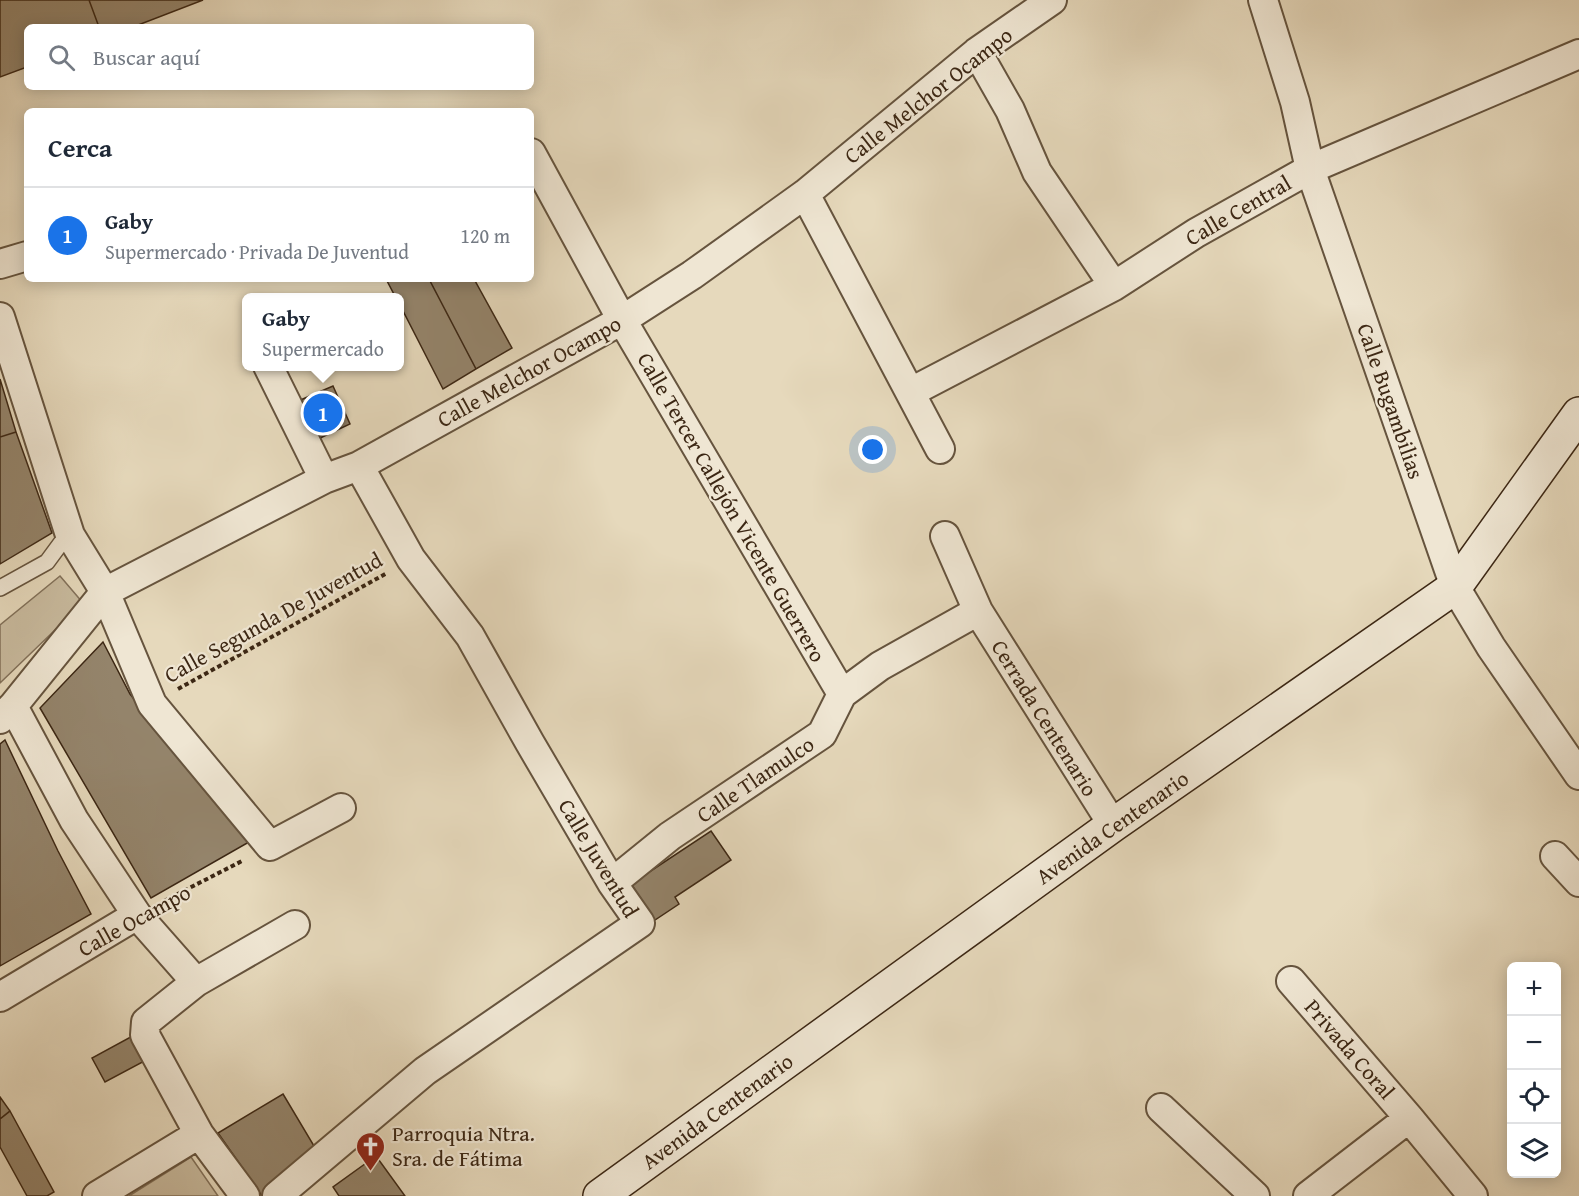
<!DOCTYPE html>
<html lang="es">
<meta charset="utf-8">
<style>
body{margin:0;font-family:"Gentium Book Plus",serif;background:#f6f6f7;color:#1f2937}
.controls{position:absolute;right:18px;bottom:18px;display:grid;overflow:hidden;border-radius:9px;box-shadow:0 3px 15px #0003}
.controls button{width:54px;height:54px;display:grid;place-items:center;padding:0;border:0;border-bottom:2px solid #e0e1e3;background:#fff;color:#1f2937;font:30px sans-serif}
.you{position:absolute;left:873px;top:450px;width:21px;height:21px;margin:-15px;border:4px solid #fff;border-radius:50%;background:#1a73e8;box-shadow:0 0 0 9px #1a73e833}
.badge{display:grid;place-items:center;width:39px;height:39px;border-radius:50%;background:#1a73e8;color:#fff;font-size:20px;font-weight:700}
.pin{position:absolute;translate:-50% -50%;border:3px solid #fff;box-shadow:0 2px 6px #0006}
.popup{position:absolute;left:242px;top:293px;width:162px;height:78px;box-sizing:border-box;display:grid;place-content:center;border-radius:9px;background:#fff;filter:drop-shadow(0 2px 4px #0005);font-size:20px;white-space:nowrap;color:#747a83}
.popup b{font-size:22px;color:#1f2937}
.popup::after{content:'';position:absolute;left:50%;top:100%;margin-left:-12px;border:12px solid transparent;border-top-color:#fff}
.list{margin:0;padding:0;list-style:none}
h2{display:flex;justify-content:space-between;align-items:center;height:78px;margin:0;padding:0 24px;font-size:26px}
h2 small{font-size:20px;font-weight:400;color:#747a83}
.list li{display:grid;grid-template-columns:39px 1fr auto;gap:18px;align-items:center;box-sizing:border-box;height:96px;padding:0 24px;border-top:2px solid #e0e1e3}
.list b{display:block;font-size:22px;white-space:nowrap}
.list p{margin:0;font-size:20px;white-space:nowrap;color:#747a83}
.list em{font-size:20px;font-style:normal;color:#747a83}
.icon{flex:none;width:33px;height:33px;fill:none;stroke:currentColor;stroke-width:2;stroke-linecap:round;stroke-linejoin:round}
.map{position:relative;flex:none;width:1579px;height:1196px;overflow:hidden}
.search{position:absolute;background:#fff;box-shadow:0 3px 15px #0003;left:24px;top:24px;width:510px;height:66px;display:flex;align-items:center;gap:15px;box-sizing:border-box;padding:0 21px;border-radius:9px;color:#747a83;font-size:22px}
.panel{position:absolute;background:#fff;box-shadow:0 3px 15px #0003;left:24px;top:108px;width:510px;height:174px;border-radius:9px}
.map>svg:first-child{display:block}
.green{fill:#c9bb9f;stroke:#82715a;stroke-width:1.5}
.building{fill:#94846b;stroke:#3c2714;stroke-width:1.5}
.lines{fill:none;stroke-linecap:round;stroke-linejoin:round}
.lane-casing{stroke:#66543e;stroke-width:18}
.street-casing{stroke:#66543e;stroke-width:32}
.secondary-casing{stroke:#3c2714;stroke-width:36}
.path{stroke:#3c2714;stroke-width:4;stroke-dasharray:4.5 3;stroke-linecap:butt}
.lane{stroke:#efe6d3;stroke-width:15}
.street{stroke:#efe6d3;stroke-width:28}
.secondary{stroke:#efe6d3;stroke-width:33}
.labels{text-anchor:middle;stroke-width:4.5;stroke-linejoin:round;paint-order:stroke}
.street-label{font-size:22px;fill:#3c2714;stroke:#efe6d3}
.poi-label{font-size:22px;fill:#3c2714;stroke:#efe6d3;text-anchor:start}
</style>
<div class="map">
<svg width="1579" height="1196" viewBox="0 0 1579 1196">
<rect width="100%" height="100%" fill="#e6d9bc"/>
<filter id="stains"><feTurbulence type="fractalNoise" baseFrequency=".00333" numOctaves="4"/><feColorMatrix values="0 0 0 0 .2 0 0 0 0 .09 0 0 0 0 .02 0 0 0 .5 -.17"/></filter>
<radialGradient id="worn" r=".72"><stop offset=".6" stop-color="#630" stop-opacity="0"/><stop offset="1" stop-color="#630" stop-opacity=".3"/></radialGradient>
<path class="green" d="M60 576 83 603 0 683V625Z
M191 1157 218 1196H129Z"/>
<path class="building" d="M0 0H89L99 27H27V67L0 77Z
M89 0H203L133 27H99Z
M386 279H429L476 369 443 389 400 305V298H396Z
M429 279H474L512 348 476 369Z
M0 379 16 432 0 437Z
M333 386 350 424 314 441 296 402Z
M16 432 52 533 0 564V437Z
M103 642 130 694 249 842 151 898 40 708Z
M5 740 58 851 91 914 0 966V744Z
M711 831 731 860 675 897 679 904 655 920 631 884Z
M138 1033 152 1057 105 1082 92 1058Z
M283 1094 320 1156 266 1196H262L218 1133Z
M0 1097 10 1111 0 1119Z
M10 1111 54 1192 47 1196H27L0 1147V1119Z
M376 1156 405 1196H339L333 1187Z"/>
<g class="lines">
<defs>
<path id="lane" d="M0 588 47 562 61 543 70 535"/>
<path id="street" d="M1263 0 1295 102 1310 169 1455 587 1491 647 1579 775
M977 52 1010 110 1037 172 1114 286
M531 153 622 320 842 694
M805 194 940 449
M0 264 27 256
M0 317 70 535 105 592 152 704 270 846 341 808
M268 366 324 479
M911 392 1114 286 1196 233 1310 169 1579 54
M945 536 978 611 1113 825
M13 706 74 820 137 915 196 982
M0 719 13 706 105 592 324 479 359 466 622 320 692 275 805 194 977 52 1052 0
M1555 856 1579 882
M612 883 670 836 822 734 842 694 880 666 978 611
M1291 981 1409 1118 1473 1196
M0 997 137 915
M1161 1108 1255 1196
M97 1196 199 1134
M245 1196 199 1134 145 1035 146 1022 196 982 295 925
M277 1196 425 1071 640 923 612 883 530 743 470 636 411 559 359 466
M1308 1196 1409 1118"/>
<path id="secondary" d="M600 1196 1113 825 1455 587 1579 414"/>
</defs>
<use href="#lane" class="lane-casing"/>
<use href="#street" class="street-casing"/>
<use href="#secondary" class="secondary-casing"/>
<path class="path" d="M178 689 387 573
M164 901 242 861"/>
<use href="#lane" class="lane"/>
<use href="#street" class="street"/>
<use href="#secondary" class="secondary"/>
</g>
<defs>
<symbol id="church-pin" viewBox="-11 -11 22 30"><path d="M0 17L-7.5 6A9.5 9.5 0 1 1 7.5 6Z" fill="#8f2418" stroke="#efe6d3"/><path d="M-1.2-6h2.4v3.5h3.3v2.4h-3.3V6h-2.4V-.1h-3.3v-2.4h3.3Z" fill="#fff"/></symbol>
</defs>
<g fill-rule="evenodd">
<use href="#church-pin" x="354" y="1130" width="33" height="45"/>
</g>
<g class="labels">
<g class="street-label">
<text transform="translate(928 95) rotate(-38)" y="8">Calle Melchor Ocampo</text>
<text transform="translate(1238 210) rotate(-30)" y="8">Calle Central</text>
<text transform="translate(529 371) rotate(-29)" y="8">Calle Melchor Ocampo</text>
<text transform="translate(1391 401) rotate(71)" y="8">Calle Bugambilias</text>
<text transform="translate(732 507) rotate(60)" y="8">Calle Tercer Callejón Vicente Guerrero</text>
<text transform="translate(273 617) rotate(-29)" y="8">Calle Segunda De Juventud</text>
<text transform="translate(1045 718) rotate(58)" y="8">Cerrada Centenario</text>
<text transform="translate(755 779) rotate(-34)" y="8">Calle Tlamulco</text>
<text transform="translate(1112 827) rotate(-35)" y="8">Avenida Centenario</text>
<text transform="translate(599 858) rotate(59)" y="8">Calle Juventud</text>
<text transform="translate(134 920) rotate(-29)" y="8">Calle Ocampo</text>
<text transform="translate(1350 1049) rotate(49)" y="8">Privada Coral</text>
<text transform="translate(717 1111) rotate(-36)" y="8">Avenida Centenario</text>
</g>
<g class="poi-label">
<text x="392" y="1141">Parroquia Ntra.<tspan x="392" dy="25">Sra. de Fátima</tspan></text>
</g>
</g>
<rect width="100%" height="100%" filter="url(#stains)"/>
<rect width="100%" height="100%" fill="url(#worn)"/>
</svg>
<div class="controls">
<button>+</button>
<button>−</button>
<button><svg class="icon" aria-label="locate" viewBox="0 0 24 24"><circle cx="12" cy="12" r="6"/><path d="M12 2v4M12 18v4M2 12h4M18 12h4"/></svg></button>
<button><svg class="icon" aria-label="layers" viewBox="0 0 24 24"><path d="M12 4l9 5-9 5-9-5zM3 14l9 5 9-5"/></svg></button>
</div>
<div class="you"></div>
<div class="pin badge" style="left:323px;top:413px">1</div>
<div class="popup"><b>Gaby</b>Supermercado</div>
<div class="search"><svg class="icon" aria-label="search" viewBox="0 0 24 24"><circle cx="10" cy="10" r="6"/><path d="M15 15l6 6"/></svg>Buscar aquí</div>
<section class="panel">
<h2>Cerca<small></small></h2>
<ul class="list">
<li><span class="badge">1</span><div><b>Gaby</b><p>Supermercado · Privada De Juventud</p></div><em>120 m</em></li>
</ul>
</section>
</div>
